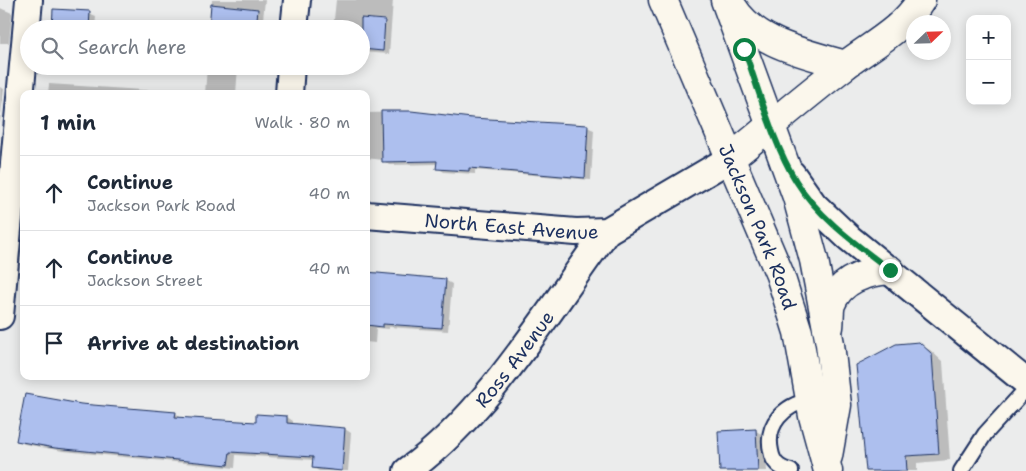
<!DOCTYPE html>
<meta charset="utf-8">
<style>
body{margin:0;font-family:"Shantell Sans",sans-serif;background:#f6f6f7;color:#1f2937}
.controls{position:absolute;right:15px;top:15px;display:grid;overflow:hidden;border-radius:10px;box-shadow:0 2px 12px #0003}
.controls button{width:45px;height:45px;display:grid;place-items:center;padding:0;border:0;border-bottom:1px solid #e0e1e3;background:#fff;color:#1f2937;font:25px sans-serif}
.compass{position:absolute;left:906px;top:15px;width:45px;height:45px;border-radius:50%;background:#fff;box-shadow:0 2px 12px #0003;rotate:67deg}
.stop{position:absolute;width:15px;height:15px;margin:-11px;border:4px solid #0b8043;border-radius:50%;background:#fff}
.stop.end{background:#0b8043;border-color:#fff;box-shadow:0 1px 5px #0008}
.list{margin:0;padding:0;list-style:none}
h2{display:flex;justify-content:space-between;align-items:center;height:65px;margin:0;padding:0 20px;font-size:21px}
h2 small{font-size:16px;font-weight:400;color:#747a83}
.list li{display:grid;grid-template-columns:32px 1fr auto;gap:15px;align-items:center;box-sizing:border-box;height:75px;padding:0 20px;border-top:1px solid #e0e1e3}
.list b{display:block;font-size:19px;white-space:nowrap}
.list p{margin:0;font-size:16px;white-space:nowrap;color:#747a83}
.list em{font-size:16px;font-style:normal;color:#747a83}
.icon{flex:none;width:28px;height:28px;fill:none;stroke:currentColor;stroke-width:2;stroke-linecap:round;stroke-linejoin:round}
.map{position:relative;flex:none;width:1026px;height:471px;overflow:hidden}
.search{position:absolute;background:#fff;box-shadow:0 2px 12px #0003;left:20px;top:20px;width:350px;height:55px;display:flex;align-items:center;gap:12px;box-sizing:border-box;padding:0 18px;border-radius:28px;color:#747a83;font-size:19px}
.panel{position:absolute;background:#fff;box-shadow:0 2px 12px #0003;left:20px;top:90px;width:350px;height:290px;border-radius:10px}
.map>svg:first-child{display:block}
.shadow{fill:#0003}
.building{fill:#adbfee;stroke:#1b2f5e}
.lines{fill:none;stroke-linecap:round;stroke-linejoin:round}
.service-casing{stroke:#1b2f5e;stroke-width:18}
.minor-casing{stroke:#1b2f5e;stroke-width:30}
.tertiary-casing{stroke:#1b2f5e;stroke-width:31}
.secondary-casing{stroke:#1b2f5e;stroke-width:31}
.service{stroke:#fbf7ec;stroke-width:14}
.minor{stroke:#fbf7ec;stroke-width:26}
.tertiary{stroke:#fbf7ec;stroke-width:28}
.secondary{stroke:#fbf7ec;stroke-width:28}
.route{stroke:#0b8043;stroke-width:6}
.labels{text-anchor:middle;stroke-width:4;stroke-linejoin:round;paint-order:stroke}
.street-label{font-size:19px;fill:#1b2f5e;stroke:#fbf7ec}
</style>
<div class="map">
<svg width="1026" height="471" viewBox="0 0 1026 471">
<rect width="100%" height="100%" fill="#ebecec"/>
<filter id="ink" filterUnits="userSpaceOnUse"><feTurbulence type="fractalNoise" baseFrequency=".02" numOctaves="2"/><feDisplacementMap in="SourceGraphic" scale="10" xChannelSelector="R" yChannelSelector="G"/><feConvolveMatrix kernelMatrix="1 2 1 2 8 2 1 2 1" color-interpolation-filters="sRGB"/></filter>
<g filter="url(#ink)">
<path class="shadow" d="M212 0H265L262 29H210Z
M336 0H393L389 54 361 52V29H333Z
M0 8 12 13 9 43H0Z
M89 13 96 16 95 29H53Z
M207 66H238L236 94H48L49 84 205 94Z
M0 87 4 89 0 124Z
M411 112 472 119 587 127 594 130 591 180 475 170V174L444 172 438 168V164L389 165 383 160 366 158V113Z
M366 273 445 280 452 284 448 331 389 327V329L376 328 375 343 366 342Z
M918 344 930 350 943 362 950 460 917 463V471H867Z
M81 405 176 413 182 419 257 423 287 417 293 421V425L345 429 351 433 348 471H319L313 468 314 460 236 455 235 468 63 451 24 444 18 440Z
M756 431 765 436 767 471H721Z"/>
<path class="building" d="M211 4 258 9 256 29H209Z
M53 9 90 11 89 29H52Z
M361 18 385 20 383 51 361 49Z
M381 111H411L472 118 588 125 585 178 469 168V171L436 169 437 161 382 162Z
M366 272 446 279 442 328 383 324V327L366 325Z
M919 342 932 354 939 454 906 456 907 471H866L856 365 896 344Z
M25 394 81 404 176 412 175 417 256 422V414L287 416V423L345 428 342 471 312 468 313 457 230 452 228 465 55 448 16 441Z
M756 429 758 471H720L718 431Z"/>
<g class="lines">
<defs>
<path id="service" d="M791 471C779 468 773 463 771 451 765 424 784 405 810 400
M961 471 985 434 1026 389"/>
<g id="minor">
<path d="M294 29 297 0"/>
<path d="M289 94 291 66"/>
<path d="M792 174 814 205 849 238 1026 382"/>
<path id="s1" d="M366 215 576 232 607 231 731 158"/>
<path d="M0 316 29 0"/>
<path id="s2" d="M407 471C488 413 548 311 607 231"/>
</g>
<path id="tertiary" d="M731 158C768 128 805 96 843 67 870 46 903 30 921 0"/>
<g id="secondary">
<path id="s3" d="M663 0 780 275 798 332 813 416 828 471"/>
<path d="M725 0 797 197 814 260 830 344 837 405 828 456"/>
<path d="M732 6C755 44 805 53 845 65"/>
<path d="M829 327C830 320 829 310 831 304 841 279 866 272 890 270"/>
</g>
</defs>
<use href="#service" class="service-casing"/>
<use href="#minor" class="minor-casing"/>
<use href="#tertiary" class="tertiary-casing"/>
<use href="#secondary" class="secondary-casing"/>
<use href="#service" class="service"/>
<use href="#minor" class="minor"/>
<use href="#tertiary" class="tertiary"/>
<use href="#secondary" class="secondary"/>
</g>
</g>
<g class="lines" filter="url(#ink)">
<path class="route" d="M744 49C759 90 773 144 796 181 818 217 856 244 890 270"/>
</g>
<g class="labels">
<g class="street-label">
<text dy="7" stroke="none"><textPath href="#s1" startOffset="146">North East Avenue</textPath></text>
<text dy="7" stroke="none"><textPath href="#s3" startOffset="246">Jackson Park Road</textPath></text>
<text dy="7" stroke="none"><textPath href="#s2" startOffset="156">Ross Avenue</textPath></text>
</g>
</g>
</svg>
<div class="controls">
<button>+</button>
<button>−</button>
</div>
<svg class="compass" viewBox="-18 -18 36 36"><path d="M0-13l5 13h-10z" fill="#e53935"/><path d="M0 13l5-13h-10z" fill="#747a83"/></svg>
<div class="stop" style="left:744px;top:49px"></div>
<div class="stop end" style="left:890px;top:270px"></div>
<div class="search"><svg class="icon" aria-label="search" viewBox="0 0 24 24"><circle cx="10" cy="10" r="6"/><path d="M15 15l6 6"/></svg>Search here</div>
<section class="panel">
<h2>1 min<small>Walk · 80 m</small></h2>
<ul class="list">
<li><svg class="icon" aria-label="ahead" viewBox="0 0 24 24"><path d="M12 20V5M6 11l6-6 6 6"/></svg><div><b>Continue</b><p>Jackson Park Road</p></div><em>40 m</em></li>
<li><svg class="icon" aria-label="ahead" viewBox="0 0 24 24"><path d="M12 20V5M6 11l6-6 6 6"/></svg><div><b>Continue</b><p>Jackson Street</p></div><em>40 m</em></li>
<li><svg class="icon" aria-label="arrive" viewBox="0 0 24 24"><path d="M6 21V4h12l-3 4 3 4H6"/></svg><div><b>Arrive at destination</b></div></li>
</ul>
</section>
</div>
